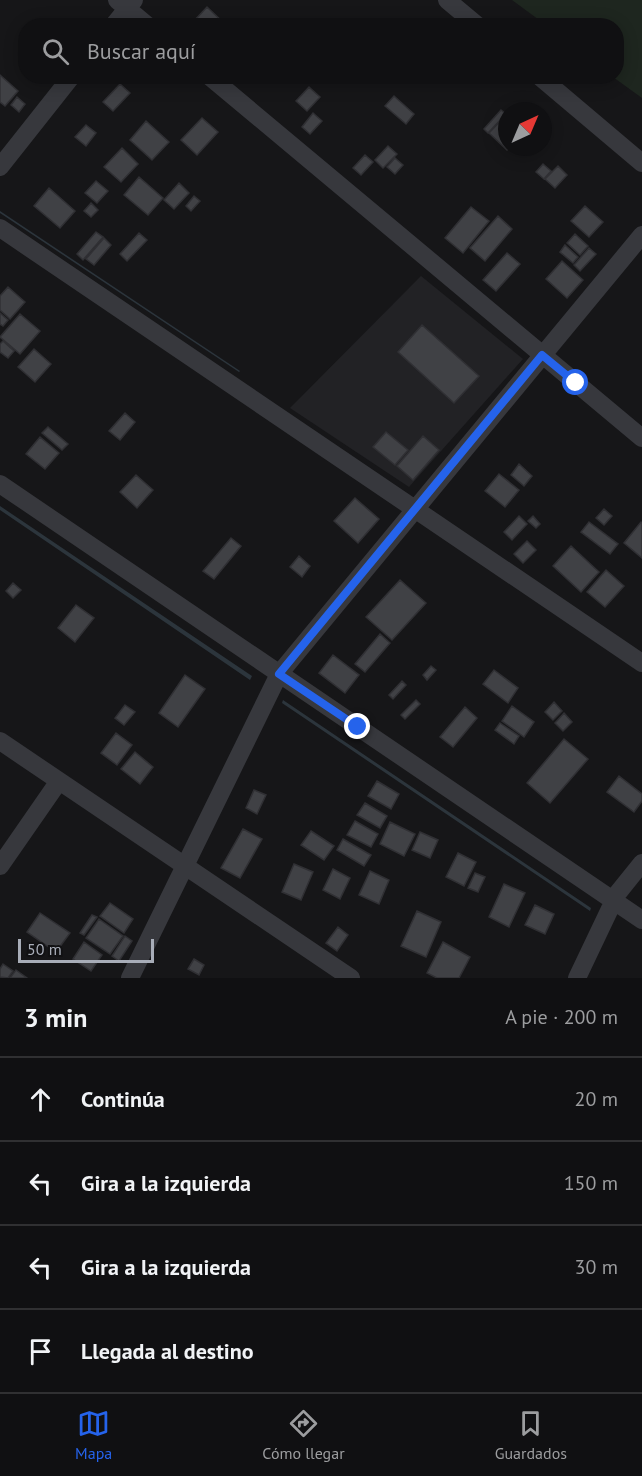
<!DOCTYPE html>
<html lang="es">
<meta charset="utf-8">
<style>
body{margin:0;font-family:"PT Sans",sans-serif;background:#1e1e20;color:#f1f3f6}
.compass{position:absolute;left:498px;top:102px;width:54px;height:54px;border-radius:50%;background:#101012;box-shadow:0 3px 15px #0003;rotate:44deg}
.scale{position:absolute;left:18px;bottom:15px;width:136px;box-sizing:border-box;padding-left:6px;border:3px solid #a8adb8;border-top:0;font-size:16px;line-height:21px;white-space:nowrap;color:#a8adb8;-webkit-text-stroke:4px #111113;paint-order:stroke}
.stop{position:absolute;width:18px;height:18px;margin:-14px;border:4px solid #2563eb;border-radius:50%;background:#fff}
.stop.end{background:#2563eb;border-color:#fff;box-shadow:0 2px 6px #0008}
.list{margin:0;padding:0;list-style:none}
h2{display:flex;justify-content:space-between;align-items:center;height:78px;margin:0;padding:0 24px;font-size:26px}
h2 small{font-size:20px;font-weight:400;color:#9c9d9f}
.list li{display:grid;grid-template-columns:39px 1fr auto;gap:18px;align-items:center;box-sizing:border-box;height:84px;padding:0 24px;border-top:2px solid #303032}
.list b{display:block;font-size:22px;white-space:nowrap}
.list em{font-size:20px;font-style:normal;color:#9c9d9f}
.icon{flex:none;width:33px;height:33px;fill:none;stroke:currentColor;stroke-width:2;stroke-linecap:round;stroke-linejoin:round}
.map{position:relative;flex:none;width:642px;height:978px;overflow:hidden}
.search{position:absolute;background:#101012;box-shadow:0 3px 15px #0003;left:18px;right:18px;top:18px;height:66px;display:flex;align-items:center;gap:15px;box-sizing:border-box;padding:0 21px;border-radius:24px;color:#9c9d9f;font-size:22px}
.sheet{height:414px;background:#101012}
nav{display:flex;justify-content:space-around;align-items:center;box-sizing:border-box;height:84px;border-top:2px solid #303032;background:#101012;font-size:16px;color:#9c9d9f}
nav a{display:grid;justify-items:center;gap:3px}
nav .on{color:#2563eb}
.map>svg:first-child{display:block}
.built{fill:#222225}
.green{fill:#1e261f}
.water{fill:#2c353c}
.building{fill:#404145;stroke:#303034;stroke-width:1.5}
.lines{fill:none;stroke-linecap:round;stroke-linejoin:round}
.minor{stroke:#37383d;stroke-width:18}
.route{stroke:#2563eb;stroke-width:8}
</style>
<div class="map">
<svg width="642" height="978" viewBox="0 0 642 978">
<rect width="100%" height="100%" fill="#161618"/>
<path class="built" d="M421 276 523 359 409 487 290 408Z"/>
<path class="green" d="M512 0H642V98L613 77 616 76V26L546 25Z"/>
<path class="water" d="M0 211 240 371 239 372 0 213Z
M0 506 252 676 250 680 0 510Z
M283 700 591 908 590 911 282 703Z"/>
<path class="building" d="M207 7 227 26H200L194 21Z
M0 75 18 91 5 106 0 102Z
M120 84 130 93 113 111 103 102Z
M309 87 320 97 307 111 296 101Z
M394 96 414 114 406 124 385 106Z
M17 97 25 104 19 112 11 105Z
M501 110 506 114 488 133 484 129Z
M313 113 322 121 310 134 302 127Z
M507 114V147H510L507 150 489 133Z
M202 118 218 132 197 155 181 140Z
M146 121 169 142 152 160 130 140Z
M86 125 96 133 86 146 75 137Z
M388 146 397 154 383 168 375 160Z
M122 148 138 164 121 182 104 167Z
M365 155 373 162 361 175 353 168Z
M395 158 403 165 395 174 387 167Z
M543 164 551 171 544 179 536 172Z
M558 166 567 175 555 188 545 179Z
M139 177 163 198 148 215 124 195Z
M96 181 108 191 97 203 85 193Z
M179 183 189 193 174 209 164 200Z
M49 188 75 211 60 228 34 206Z
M194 196 200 201 191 211 186 206Z
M91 203 98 210 91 217 84 211Z
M585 206 603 222 589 237 571 221Z
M471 207 489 221 463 253 445 238Z
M498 216 512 229 485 261 470 248Z
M96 232 103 237 83 260 77 254Z
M139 233 147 240 127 261 120 254Z
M575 234 588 246 580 255 567 243Z
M104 238 111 245 94 265 86 259Z
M565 245 578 257 573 263 560 252Z
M589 248 596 254 580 271 574 265Z
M507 253 520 264 496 291 483 280Z
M562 261 583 280 567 298 546 279Z
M8 287 25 302 10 319 0 310V296Z
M0 313 8 320 3 326 0 324Z
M20 314 40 331 20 354 0 337Z
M422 325 479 376 454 403 398 352Z
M3 341 14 351 8 358 0 352V344Z
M34 349 51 364 35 382 18 367Z
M125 413 135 422 120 440 109 431Z
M48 427 68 444 62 450 42 433Z
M386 432 408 450 395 465 373 447Z
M423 436 439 450 413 480 397 466Z
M40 437 59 453 45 469 26 454Z
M519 464 532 476 524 486 511 475Z
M499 474 519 490 505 507 485 491Z
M136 475 153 490 137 508 120 492Z
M355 498 379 519 358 543 334 521Z
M604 509 612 516 604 525 596 518Z
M519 516 527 524 512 540 504 532Z
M533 516 540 524 536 528 528 521Z
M589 522 618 544 610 554 581 532Z
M641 522 642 523V558L624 543Z
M231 538 241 546 214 579 203 571Z
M527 541 536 550 523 563 514 554Z
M571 546 599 572 581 592 553 566Z
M299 556 310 566 302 577 290 567Z
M606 570 624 586 605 607 587 592Z
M400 580 426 603 392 640 366 617Z
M13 583 21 590 13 598 6 591Z
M76 605 94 618 75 642 58 628Z
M380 634 390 643 365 672 355 664Z
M333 655 359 675 345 693 319 673Z
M431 666 436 670 427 680 423 675Z
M494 670 518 688 508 703 483 684Z
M185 675 205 689 178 727 159 713Z
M402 681 406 685 393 699 389 695Z
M416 700 420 704 405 719 401 715Z
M554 702 562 711 553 720 545 712Z
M125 705 135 712 124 725 115 718Z
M512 706 534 722 524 737 502 721Z
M465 707 477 718 453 747 440 737Z
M564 713 572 722 563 731 555 723Z
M500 723 519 736 514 744 495 730Z
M116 733 132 745 117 765 101 753Z
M564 739 588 759 550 803 527 783Z
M135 752 153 767 140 784 121 769Z
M619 776 642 794V801L634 812 607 792Z
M377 781 399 794 391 809 368 796Z
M254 790 266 795 257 814 246 808Z
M365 803 387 816 380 828 357 815Z
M355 821 378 834 371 847 347 835Z
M390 822 415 834 404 856 380 844Z
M243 829 262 839 240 878 221 868Z
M311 831 334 846 324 860 301 845Z
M420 832 438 840 430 858 412 850Z
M343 839 371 855 364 866 337 850Z
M458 853 476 862 464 886 446 877Z
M294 864 313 872 301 900 282 892Z
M333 869 350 878 340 899 323 890Z
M370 871 389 880 379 904 359 895Z
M475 873 485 877 478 892 468 888Z
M504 884 525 893 509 927 489 917Z
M110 903 133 919 124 933 100 916Z
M535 905 554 914 545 934 525 925Z
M417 911 441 922 426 957 401 946Z
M40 913 70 933 56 952 27 932Z
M92 915 97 917 84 935 80 933Z
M99 919 123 936 110 954 86 938Z
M338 927 348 935 337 951 326 943Z
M125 936 132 941 119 961 112 956Z
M84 942 102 955 91 971 73 959Z
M443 942 470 957 459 978H437L427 973Z
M194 959 204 965 199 975 188 969Z
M3 964 13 971 8 978 0 977V969Z
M16 970 27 978H10Z"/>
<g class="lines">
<path class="minor" d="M117 0 148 26
M447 0 478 26
M113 26 134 0
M209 76 642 438
M539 76 642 163
M0 167 72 76
M0 228 642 663
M0 484 642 920
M0 741 351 978
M0 866 59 781
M130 978 279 674 642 235
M577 978 617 894 642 863"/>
</g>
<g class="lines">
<path class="route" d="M358 727 279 674 542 355 576 383"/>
</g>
</svg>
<svg class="compass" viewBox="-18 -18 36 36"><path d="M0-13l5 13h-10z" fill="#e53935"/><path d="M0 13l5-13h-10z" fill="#9c9d9f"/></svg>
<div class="scale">50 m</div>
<div class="stop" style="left:576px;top:383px"></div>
<div class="stop end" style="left:358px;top:727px"></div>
<div class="search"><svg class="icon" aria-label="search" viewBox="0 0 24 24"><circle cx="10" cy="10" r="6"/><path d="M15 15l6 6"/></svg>Buscar aquí</div>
</div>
<section class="sheet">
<h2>3 min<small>A pie · 200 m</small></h2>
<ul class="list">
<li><svg class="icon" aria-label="ahead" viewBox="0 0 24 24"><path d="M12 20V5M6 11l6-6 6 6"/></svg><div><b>Continúa</b></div><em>20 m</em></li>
<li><svg class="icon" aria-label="left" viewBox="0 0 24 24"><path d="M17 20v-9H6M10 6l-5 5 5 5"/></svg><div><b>Gira a la izquierda</b></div><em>150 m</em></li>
<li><svg class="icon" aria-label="left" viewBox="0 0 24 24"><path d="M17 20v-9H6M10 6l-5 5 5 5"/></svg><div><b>Gira a la izquierda</b></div><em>30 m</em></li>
<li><svg class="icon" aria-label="arrive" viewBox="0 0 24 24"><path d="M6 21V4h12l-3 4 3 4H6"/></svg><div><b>Llegada al destino</b></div></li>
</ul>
</section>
<nav>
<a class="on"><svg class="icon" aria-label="map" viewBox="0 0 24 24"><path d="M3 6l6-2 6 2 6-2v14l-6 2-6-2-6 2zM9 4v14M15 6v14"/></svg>Mapa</a>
<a><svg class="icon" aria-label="directions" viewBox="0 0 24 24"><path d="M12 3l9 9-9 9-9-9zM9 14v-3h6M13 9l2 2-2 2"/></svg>Cómo llegar</a>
<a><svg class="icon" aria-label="saved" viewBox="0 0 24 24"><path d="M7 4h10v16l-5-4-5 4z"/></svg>Guardados</a>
</nav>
